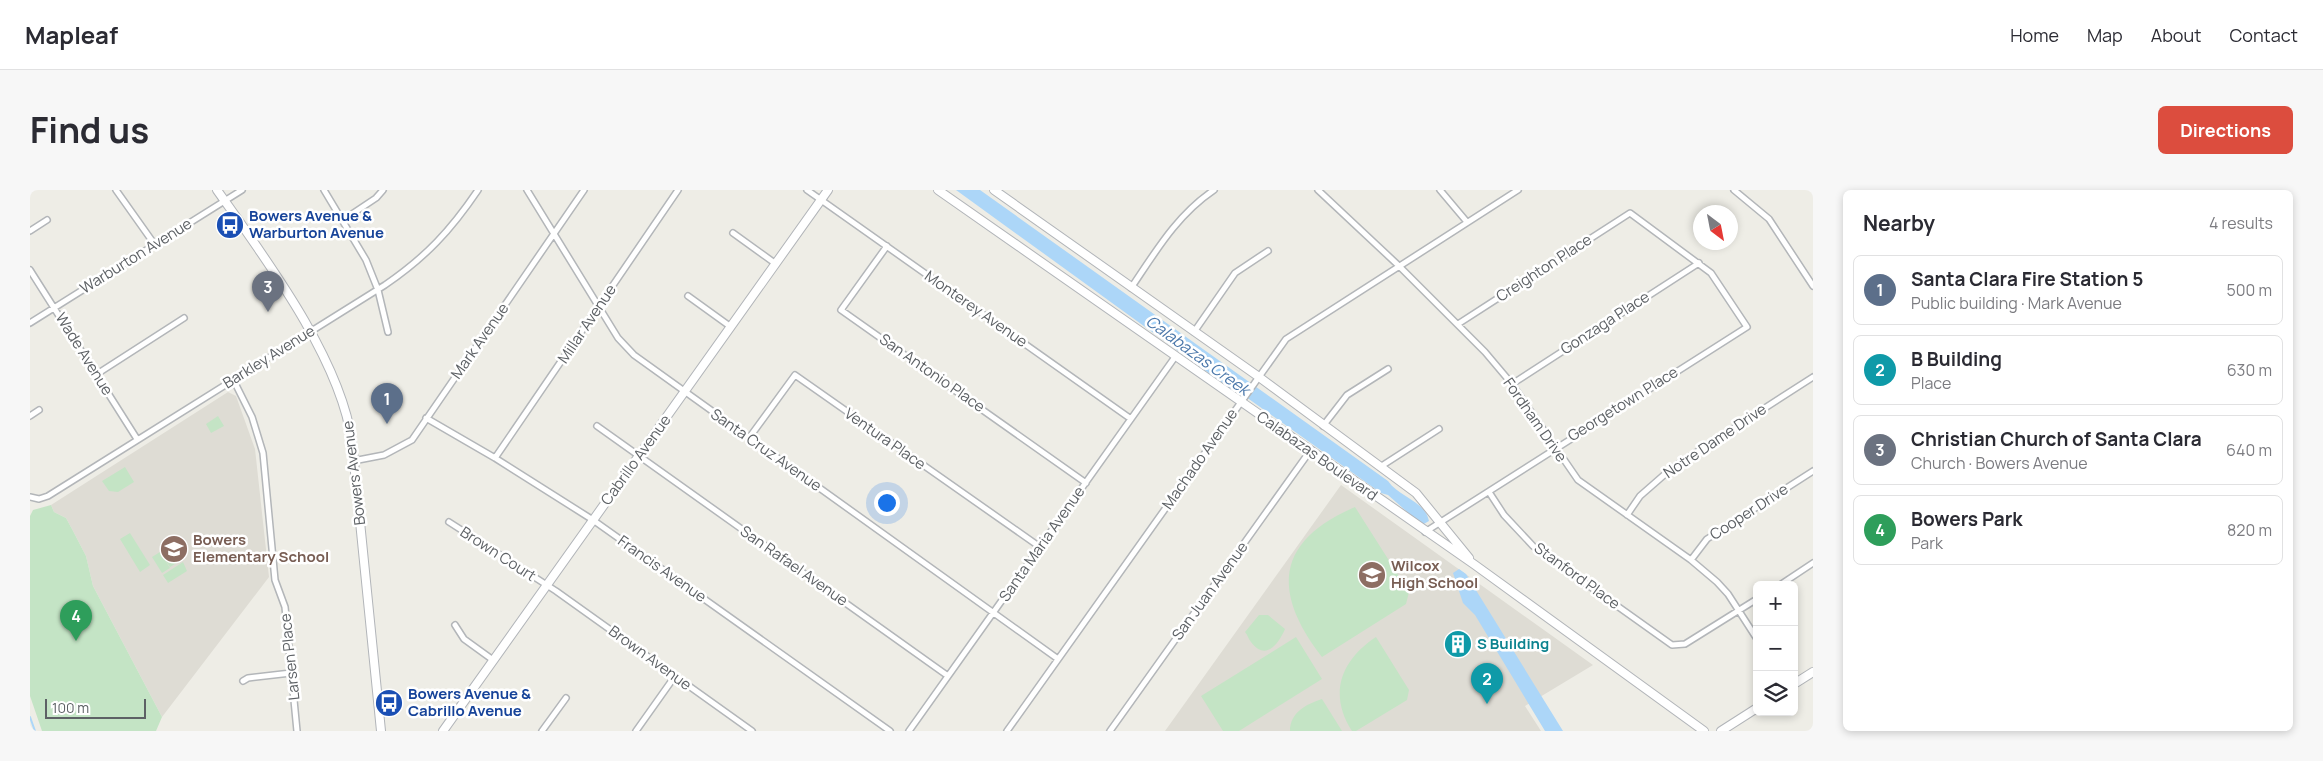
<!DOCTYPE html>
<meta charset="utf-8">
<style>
body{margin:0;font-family:Manrope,sans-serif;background:#f7f7f7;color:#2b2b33}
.controls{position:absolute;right:15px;bottom:15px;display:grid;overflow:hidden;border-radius:8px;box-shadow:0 2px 8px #0003}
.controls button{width:45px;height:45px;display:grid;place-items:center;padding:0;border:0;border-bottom:1px solid #e1e1e2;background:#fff;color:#2b2b33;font:25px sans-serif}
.compass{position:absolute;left:1663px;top:15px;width:45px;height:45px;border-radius:50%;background:#fff;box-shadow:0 2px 8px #0003;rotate:148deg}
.scale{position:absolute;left:15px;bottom:12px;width:101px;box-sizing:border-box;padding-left:5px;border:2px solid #5d6165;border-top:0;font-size:14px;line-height:18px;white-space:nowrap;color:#5d6165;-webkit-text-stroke:4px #fff;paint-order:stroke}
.you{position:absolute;left:856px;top:312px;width:18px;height:18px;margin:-12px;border:4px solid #fff;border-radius:50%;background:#1a73e8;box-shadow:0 0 0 8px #1a73e833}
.badge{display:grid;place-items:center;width:32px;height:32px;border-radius:50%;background:#dc4d3e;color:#fff;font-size:16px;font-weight:700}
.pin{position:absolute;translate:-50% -41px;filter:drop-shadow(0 1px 2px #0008)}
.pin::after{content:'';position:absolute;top:26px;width:18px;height:15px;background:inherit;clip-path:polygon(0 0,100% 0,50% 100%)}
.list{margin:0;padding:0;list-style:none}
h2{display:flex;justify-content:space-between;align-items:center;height:65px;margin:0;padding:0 20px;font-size:21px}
h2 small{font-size:16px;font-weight:400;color:#7c7c81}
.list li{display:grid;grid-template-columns:32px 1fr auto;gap:15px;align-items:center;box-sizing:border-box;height:70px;margin:0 10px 10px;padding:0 10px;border:1px solid #e1e1e2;border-radius:8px}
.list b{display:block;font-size:19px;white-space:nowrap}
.list p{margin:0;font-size:16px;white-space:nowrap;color:#7c7c81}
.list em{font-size:16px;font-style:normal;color:#7c7c81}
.icon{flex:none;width:28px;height:28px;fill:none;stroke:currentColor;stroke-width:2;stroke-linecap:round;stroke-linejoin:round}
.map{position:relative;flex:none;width:1783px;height:541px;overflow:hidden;border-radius:8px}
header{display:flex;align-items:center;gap:30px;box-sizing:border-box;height:70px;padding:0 25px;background:#fff;border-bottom:1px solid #e1e1e2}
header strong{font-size:24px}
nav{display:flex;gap:28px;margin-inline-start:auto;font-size:18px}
.intro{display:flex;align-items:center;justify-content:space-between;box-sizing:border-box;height:120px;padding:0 30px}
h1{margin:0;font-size:35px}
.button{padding:12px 22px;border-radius:8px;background:#dc4d3e;color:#fff;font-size:18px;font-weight:700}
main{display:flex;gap:30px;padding:0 30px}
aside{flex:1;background:#fff;border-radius:8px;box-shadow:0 2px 8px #0003}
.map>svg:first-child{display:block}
.education{fill:#dedcd4}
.green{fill:#c4e4c5}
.water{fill:#acd6f8}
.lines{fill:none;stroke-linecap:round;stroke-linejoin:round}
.stream{stroke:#acd6f8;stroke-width:2}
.street-casing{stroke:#b3b6b9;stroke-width:8}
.secondary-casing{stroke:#b2b5b9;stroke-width:10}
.street{stroke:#fff;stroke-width:5}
.secondary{stroke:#fff;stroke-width:8}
.labels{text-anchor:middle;stroke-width:5;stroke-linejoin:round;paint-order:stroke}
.transit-label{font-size:15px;font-weight:bold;fill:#164399;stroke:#fff;text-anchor:start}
.street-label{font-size:15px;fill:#5d6165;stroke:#fff}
.education-label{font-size:15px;font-weight:bold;fill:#785e54;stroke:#fff;text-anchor:start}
.culture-label{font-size:15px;font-weight:bold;fill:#0d838f;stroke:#fff;text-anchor:start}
.water-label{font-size:16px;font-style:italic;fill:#4a77aa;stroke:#fff}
</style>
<header>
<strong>Mapleaf</strong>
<nav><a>Home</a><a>Map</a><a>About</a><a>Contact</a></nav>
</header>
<div class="intro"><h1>Find us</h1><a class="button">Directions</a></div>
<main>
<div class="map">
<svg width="1783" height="541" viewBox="0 0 1783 541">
<rect width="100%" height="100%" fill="#eeede6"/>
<path class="education" d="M198 202 206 206 225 259 239 387 132 527 63 396 56 366 42 339 36 328 24 322 21 315Z
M1311 295 1563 475 1495 516 1511 541H1135Z"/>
<path class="green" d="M188 226 194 236 181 243 176 234Z
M95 277 104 292 88 302 79 301 72 291Z
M21 315 24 322 36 328 42 339 56 366 63 396 132 527 126 541H12L0 506V326L3 320Z
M1325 317 1379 402 1376 414 1292 467C1242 403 1245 351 1325 317Z
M100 343 120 375 110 382 90 349Z
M138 357 148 372 140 377 130 362Z
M130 362 140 378 132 383 122 367Z
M153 372 157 381 138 393 133 385Z
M1229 425H1238L1255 439C1249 453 1236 472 1221 452 1218 449 1218 445 1215 442Z
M1266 447 1292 489 1209 541H1193L1171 506Z
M1346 447 1379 500 1377 510 1326 541H1322C1298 504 1311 470 1346 447Z
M1292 509 1312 541H1260C1260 522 1277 514 1292 509Z"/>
<path class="water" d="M926 0H950L1358 291C1369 307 1395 311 1399 331L1392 335 1358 305 1351 303 1209 202H1205Z
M1429 379 1436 384 1533 541H1515L1445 425 1433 413 1423 383Z"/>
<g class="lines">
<path class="stream" d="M0 527 5 541"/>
<defs>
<path id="street" d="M86 0 125 55
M294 0 336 70 348 100 358 142
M497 0 588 148 604 165 1028 469
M777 0 1101 229
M1288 0 1368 75 1455 162 1482 194 1548 290 1661 370 1687 392 1698 404 1727 449
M1410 0 1437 32
M1704 0 1739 29 1783 96
M313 30 346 8 353 0
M0 41 17 30
M703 43 746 74
M857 56 811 120 1056 293
M0 80 107 249
M1101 98C1126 61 1147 25 1184 0
M658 106 701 137
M0 133 212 0
M1164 142 1205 83 1238 61
M67 184 154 128
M204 191 222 227 233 263 245 390 255 417 267 541
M1482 194 1669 73
M0 226 9 220
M396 228 465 268 563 330 860 541
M567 236 918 486
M1293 236 1317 205 1358 179
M719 248 765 185 1010 357
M465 268 648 0
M323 271 354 265 382 250 554 0
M1350 277 1409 239
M1459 302 1474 325 1503 356 1642 455 1655 454 1727 409
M0 307 9 309 18 306 355 95C396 67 421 40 448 0
M1597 325 1610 306 1642 278 1783 187
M419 332 526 401 722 541
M1395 342 1717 137 1681 83 1600 23 1428 134
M1661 370 1677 349 1783 281
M1750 395 1783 373
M425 435 434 449 463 470
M213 491 218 488 261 483
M512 541 536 508
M606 541 645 486
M879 541 1145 167
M977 541 1256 149 1488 0
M1080 541 1280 261"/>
<path id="secondary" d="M187 0C235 68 311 169 322 252L351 541
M908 0 1445 375 1674 541
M964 0 1229 187 1386 303 1439 368
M1764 494 1783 482
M413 541 798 0
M1691 541 1727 518"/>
</defs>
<use href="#street" class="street-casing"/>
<use href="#secondary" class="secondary-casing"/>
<use href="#street" class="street"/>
<use href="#secondary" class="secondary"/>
</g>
<defs>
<symbol id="bus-disc" viewBox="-11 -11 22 22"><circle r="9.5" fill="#1a4fb4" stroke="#fff"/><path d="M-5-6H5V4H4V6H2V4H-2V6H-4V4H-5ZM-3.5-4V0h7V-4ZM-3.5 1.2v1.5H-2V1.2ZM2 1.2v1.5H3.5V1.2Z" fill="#fff"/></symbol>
<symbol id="school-disc" viewBox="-11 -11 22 22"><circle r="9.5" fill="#8d6e63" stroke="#fff"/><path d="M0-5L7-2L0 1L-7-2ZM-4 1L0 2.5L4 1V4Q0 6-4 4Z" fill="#fff"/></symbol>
<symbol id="building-disc" viewBox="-11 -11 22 22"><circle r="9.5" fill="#0f9aa8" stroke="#fff"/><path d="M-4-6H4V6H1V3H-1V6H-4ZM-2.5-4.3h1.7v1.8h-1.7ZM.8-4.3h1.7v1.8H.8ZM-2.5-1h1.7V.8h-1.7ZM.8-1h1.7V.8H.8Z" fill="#fff"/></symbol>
</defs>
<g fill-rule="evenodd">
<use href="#bus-disc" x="184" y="19" width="32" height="32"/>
<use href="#school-disc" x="128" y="343" width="32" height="32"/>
<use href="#school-disc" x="1326" y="369" width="32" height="32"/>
<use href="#building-disc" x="1412" y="438" width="32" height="32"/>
<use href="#bus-disc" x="343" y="497" width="32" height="32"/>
</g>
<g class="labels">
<g class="transit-label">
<text x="219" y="31">Bowers Avenue &amp;<tspan x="219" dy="17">Warburton Avenue</tspan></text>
<text x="378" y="509">Bowers Avenue &amp;<tspan x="378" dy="17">Cabrillo Avenue</tspan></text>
</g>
<g class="street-label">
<text transform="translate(106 66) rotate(-32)" y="5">Warburton Avenue</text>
<text transform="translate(1514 78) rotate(-33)" y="5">Creighton Place</text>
<text transform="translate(946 119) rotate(35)" y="5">Monterey Avenue</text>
<text transform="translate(1575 133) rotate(-33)" y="5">Gonzaga Place</text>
<text transform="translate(557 134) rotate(-56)" y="5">Millar Avenue</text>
<text transform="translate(450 151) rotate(-55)" y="5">Mark Avenue</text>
<text transform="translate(54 164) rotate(58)" y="5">Wade Avenue</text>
<text transform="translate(239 167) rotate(-32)" y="5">Barkley Avenue</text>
<text transform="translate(902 183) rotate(35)" y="5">San Antonio Place</text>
<text transform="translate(1593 214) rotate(-32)" y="5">Georgetown Place</text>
<text transform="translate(1505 230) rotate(55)" y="5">Fordham Drive</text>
<text transform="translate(855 249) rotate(35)" y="5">Ventura Place</text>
<text transform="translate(1685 251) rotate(-34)" y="5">Notre Dame Drive</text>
<text transform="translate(736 260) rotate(35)" y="5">Santa Cruz Avenue</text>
<text transform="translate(1287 266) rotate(35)" y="5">Calabazas Boulevard</text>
<text transform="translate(1170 269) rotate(-55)" y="5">Machado Avenue</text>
<text transform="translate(606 270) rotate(-54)" y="5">Cabrillo Avenue</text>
<text transform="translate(324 283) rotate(-97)" y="5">Bowers Avenue</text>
<text transform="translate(1719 322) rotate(-33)" y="5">Cooper Drive</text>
<text transform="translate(1012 354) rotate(-55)" y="5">Santa Maria Avenue</text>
<text transform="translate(468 364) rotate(33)" y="5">Brown Court</text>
<text transform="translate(764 376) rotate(35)" y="5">San Rafael Avenue</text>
<text transform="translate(632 379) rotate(35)" y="5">Francis Avenue</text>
<text transform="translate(1547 386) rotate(36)" y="5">Stanford Place</text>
<text transform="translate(1180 401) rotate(-54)" y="5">San Juan Avenue</text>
<text transform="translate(260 467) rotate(-96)" y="5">Larsen Place</text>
<text transform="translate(620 468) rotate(36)" y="5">Brown Avenue</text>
</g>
<g class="education-label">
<text x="163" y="355">Bowers<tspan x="163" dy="17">Elementary School</tspan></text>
<text x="1361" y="381">Wilcox<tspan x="1361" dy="17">High School</tspan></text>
</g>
<g class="culture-label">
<text x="1447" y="459">S Building</text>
</g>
<g class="water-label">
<text transform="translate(1168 165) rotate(36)" y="6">Calabazas Creek</text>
</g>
</g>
</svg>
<div class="controls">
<button>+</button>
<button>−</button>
<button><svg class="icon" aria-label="layers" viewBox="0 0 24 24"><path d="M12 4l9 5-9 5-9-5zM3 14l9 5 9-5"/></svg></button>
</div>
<svg class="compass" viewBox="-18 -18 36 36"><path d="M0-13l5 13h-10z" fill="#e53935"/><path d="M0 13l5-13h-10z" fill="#7c7c81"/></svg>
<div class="scale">100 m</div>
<div class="you"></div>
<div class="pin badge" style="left:357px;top:234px;background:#5c6f8a">1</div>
<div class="pin badge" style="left:1457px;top:514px;background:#0f9aa8">2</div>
<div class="pin badge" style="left:238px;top:122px;background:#6b7280">3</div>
<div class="pin badge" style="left:46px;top:451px;background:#2e9e5b">4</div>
</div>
<aside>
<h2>Nearby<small>4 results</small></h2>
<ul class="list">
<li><span class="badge" style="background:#5c6f8a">1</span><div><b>Santa Clara Fire Station 5</b><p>Public building · Mark Avenue</p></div><em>500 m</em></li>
<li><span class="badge" style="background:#0f9aa8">2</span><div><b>B Building</b><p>Place</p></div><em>630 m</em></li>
<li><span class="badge" style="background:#6b7280">3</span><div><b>Christian Church of Santa Clara</b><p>Church · Bowers Avenue</p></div><em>640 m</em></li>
<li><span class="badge" style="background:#2e9e5b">4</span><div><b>Bowers Park</b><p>Park</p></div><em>820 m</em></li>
</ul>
</aside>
</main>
